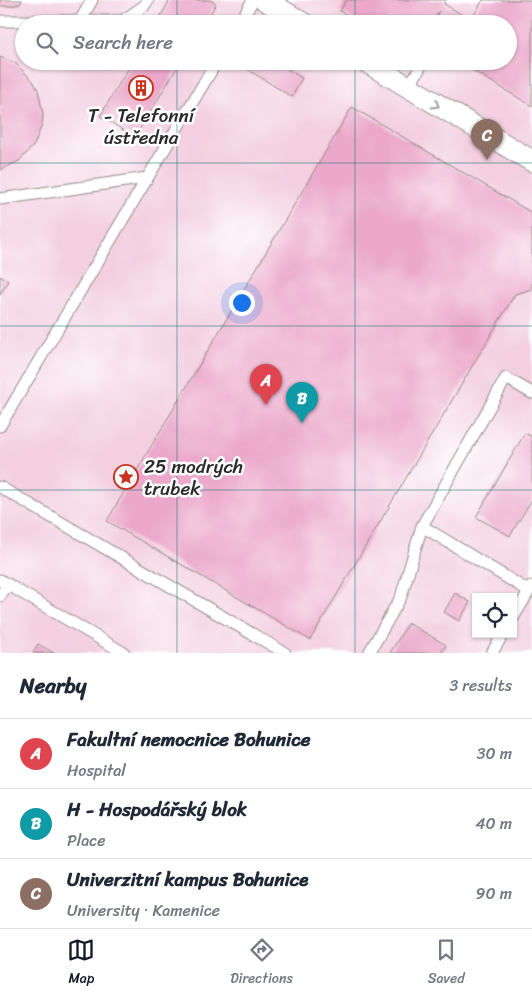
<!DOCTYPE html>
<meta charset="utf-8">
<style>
body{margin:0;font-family:Sriracha,sans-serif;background:#f2f2f3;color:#1f2937}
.controls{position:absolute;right:15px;bottom:15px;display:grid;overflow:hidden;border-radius:0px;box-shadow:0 1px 4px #0004}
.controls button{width:45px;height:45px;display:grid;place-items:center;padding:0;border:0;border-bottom:1px solid #e0e1e3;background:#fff;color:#1f2937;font:25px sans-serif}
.you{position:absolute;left:241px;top:302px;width:18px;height:18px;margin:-12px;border:4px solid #fff;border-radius:50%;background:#1a73e8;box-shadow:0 0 0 8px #1a73e833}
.badge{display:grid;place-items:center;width:32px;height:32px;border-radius:50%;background:#111827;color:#fff;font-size:16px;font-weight:700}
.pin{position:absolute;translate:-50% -41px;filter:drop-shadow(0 1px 2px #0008)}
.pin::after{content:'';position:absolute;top:26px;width:18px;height:15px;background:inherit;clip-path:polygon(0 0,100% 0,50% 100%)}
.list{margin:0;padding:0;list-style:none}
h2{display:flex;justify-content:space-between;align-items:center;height:65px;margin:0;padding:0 20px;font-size:21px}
h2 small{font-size:16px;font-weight:400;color:#747a83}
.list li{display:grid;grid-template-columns:32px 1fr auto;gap:15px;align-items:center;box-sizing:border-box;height:70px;padding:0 20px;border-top:1px solid #e0e1e3}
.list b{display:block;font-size:19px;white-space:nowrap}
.list p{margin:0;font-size:16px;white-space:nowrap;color:#747a83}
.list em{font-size:16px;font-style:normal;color:#747a83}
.icon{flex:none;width:28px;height:28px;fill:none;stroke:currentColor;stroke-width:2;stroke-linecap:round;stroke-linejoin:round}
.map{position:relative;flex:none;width:532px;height:653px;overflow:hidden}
.search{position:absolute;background:#fff;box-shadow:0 1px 4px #0004;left:15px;right:15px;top:15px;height:55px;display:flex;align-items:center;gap:12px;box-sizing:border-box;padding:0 18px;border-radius:28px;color:#747a83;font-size:19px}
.sheet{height:275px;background:#fff}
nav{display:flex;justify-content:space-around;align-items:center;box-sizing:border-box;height:70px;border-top:1px solid #e0e1e3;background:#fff;font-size:14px;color:#747a83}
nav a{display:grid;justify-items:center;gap:2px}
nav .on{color:#111827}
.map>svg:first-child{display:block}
.built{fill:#f3cfe0;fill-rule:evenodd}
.building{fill:#eba8ca}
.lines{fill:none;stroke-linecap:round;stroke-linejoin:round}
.service-casing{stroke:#928c85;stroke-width:13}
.minor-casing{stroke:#928c85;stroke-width:23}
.service{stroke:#fff;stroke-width:11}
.minor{stroke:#fff;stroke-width:21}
.oneway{stroke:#a0a0a0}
.grid{fill:none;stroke:#0f766e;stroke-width:1;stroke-opacity:0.55}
.labels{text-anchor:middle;stroke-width:5;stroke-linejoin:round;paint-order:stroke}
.poi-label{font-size:19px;fill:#2b2b2b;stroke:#fff}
</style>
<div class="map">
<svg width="532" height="653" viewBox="0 0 532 653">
<rect width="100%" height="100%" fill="#fff"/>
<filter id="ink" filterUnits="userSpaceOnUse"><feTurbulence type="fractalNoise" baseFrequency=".02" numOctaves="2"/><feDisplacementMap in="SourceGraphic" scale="10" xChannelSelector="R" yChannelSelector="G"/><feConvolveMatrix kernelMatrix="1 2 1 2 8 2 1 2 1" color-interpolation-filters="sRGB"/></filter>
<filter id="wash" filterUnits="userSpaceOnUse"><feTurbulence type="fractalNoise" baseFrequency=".0096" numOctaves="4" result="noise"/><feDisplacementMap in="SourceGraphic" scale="20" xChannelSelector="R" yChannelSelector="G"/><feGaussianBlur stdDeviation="1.12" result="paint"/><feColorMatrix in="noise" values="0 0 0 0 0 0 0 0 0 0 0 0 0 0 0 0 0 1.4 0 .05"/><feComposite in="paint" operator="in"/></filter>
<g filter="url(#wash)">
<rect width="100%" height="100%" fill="#faeddf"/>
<path class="built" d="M0 0H532V653H0ZM24 24H508V61H24ZM476 597H513V634H476Z"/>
<g id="blocks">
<path class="building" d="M0 0H22L20 4 11 6H0Z
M170 0H210L216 4 204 24H156Z
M346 0H446L444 4 471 20 483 0H532V106L457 61H508V24H436L433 22 439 11 431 24H399L390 18 387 24H362L340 11Z
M0 57 15 63 33 81 38 90 43 114 42 124 34 145 19 161 0 170Z
M133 61H181L135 137 100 116Z
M234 61H274L302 78 292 97Z
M352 107 532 213V289L515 294 310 640 107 521Z
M0 276 8 281 0 294Z
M525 433 532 437V499L510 536 476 517Z
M455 593 470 602 459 621 444 612Z
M408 623 446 645 441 653H390Z
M38 644 54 653H33Z"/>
</g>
</g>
<g filter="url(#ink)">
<use href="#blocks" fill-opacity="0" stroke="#928c85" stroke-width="1"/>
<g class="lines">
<defs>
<path id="service" d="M0 21H122L144 6 148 0
M80 21 92 0
M239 24 253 0
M408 88 424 61
M0 199 147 178
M0 426 217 61
M0 487 285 653
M422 526 529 591
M0 580 124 653
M0 596 8 584
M513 618 532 586
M369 653 401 597 422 526 506 378 532 393
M492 653 503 634"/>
<path id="minor" d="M265 0 304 24
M365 61 532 161"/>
</defs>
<use href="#service" class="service-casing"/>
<use href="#minor" class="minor-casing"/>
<use href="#service" class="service"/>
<use href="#minor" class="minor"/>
</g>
<defs><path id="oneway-chevron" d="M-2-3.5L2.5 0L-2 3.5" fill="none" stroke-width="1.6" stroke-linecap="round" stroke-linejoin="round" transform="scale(1.25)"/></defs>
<use class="oneway" href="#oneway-chevron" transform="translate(436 105) rotate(31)"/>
</g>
<path class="grid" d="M177 0V24M355 0V24M177 61V653M355 61V653M0 163H532M0 326H532M0 490H532"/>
<defs>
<symbol id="building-ring" viewBox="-11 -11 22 22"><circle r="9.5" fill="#fff" stroke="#c8321e" stroke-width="1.5"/><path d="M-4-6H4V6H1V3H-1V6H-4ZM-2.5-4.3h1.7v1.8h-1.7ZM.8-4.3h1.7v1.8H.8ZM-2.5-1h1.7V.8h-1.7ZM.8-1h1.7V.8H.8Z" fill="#c8321e"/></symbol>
<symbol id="sight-ring" viewBox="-11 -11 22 22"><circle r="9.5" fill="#fff" stroke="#c8321e" stroke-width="1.5"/><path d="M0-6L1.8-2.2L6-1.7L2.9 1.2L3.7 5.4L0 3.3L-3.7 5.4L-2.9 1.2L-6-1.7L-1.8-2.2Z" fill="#c8321e"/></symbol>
</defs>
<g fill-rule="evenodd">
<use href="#building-ring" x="127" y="74" width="28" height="28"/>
<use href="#sight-ring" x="112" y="463" width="28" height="28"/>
</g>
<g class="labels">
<g class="poi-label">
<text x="141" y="122">T - Telefonní<tspan x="141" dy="22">ústředna</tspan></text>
<text x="144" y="473" text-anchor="start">25 modrých<tspan x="144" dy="22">trubek</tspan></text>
</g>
</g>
</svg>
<div class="controls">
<button><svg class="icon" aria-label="locate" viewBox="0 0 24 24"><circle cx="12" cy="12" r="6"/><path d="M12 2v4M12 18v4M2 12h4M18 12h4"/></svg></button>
</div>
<div class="you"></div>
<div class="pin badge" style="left:266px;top:405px;background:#e0444e">A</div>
<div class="pin badge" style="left:302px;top:423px;background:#0f9aa8">B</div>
<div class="pin badge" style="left:487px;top:160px;background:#8d6e63">C</div>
<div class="search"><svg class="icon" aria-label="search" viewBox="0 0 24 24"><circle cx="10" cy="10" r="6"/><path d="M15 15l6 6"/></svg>Search here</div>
</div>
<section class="sheet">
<h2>Nearby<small>3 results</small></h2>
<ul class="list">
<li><span class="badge" style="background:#e0444e">A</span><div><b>Fakultní nemocnice Bohunice</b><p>Hospital</p></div><em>30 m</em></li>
<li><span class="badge" style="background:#0f9aa8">B</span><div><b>H - Hospodářský blok</b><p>Place</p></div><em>40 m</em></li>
<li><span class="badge" style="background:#8d6e63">C</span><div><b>Univerzitní kampus Bohunice</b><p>University · Kamenice</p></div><em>90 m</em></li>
</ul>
</section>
<nav>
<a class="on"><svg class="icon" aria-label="map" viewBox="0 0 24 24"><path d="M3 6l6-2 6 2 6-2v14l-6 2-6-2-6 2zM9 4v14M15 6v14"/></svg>Map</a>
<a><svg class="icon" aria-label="directions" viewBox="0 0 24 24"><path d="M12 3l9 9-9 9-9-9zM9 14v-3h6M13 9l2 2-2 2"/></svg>Directions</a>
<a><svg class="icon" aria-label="saved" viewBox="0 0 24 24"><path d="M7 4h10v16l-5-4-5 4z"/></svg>Saved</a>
</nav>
